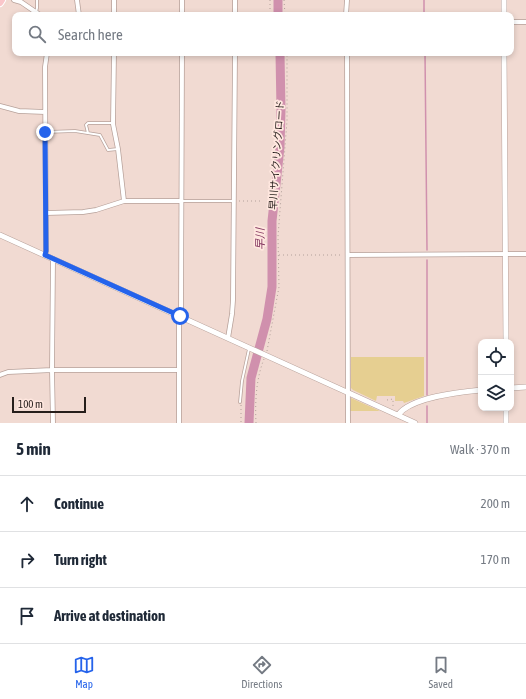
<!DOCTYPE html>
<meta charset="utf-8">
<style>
body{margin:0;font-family:"Asap Condensed","Noto Sans JP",sans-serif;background:#f2f2f3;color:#1f2937}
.controls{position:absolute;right:12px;bottom:12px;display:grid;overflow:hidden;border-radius:8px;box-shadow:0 2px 6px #0003}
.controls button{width:36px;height:36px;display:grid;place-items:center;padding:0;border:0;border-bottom:1px solid #e0e1e3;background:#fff;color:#1f2937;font:20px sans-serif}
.scale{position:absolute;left:12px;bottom:10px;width:74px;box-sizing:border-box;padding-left:4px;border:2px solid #261e1b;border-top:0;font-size:11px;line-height:14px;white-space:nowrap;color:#261e1b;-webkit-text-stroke:3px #ffe7df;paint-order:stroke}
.stop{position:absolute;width:12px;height:12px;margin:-9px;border:3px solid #2563eb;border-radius:50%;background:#fff}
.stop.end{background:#2563eb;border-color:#fff;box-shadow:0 1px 4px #0008}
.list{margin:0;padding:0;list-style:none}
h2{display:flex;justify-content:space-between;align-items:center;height:52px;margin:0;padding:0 16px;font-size:17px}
h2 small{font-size:13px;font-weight:400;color:#747a83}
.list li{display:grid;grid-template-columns:26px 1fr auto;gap:12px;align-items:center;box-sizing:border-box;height:56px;padding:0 16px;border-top:1px solid #e0e1e3}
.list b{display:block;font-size:15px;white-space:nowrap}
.list em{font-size:13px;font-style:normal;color:#747a83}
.icon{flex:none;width:22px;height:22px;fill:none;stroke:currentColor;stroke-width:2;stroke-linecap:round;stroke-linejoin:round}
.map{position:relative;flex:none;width:526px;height:423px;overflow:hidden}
.search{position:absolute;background:#fff;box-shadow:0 2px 6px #0003;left:12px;right:12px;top:12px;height:44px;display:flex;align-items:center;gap:10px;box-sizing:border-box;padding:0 14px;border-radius:8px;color:#747a83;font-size:15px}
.sheet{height:220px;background:#fff}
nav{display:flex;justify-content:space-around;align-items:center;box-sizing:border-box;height:56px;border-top:1px solid #e0e1e3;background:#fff;font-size:11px;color:#747a83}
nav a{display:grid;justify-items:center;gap:2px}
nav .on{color:#2563eb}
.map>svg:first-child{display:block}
.green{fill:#e6cf91}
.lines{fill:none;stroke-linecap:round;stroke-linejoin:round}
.stream{stroke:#d090ad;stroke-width:1.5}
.river{stroke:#d090ad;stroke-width:9}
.service-casing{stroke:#b7a19a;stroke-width:3.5}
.minor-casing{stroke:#b7a19a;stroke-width:5.5}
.tertiary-casing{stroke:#b7a19a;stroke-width:6}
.primary-casing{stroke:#fff;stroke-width:8}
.path{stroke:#b2a09a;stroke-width:1;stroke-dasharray:1 3;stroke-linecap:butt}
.service{stroke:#fff;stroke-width:2}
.minor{stroke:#fff;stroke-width:4}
.tertiary{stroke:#fff;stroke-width:5}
.primary{stroke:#fac6ca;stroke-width:6}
.route{stroke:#2563eb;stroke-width:5}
.labels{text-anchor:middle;stroke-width:3.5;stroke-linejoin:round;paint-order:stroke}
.street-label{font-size:10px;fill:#261e1b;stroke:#ffe7df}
.water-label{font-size:11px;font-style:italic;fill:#80335c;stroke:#ffe7df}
</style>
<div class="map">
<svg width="526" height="423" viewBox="0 0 526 423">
<rect width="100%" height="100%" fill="#f1dad2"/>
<path class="green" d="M351 357H424V396L404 403 403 401H395V396H377L376 401 353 390 351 388Z
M351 398 380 411H350Z"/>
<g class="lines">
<path class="stream" d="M424 15V0
M425 53 427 250
M427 395V260
M427 406V423"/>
<path class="river" d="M278 0V15
M249 423 251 378 267 319 272 287V221L280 147 281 110 280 53"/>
<defs>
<path id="service" d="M36 12 37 8V0
M46 132 75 131 100 135 108 150 118 149
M88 133 86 125 88 123H112
M181 201H233
M240 402 242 381 249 349"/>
<path id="minor" d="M14 0 21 2 40 15
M77 0 79 15
M114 0V15
M182 0V15
M235 0V15
M346 15 347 0
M511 22H526
M114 53 113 124 118 149 124 201
M347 53 348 423
M0 106 19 111 45 112
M46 213 83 212 96 210 124 201H181
M45 255 46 251 45 67 47 53
M348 255 526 254
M228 338 232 314 233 300 235 53
M0 375 8 372 52 370H179
M53 423 52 370 53 259
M179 423V322L181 310 182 53"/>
<path id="tertiary" d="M504 15V0
M504 53 506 342
M0 235 415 423
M511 388 526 387
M506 408V423
M398 415C411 397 460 392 481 390"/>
<path id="primary" d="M0 3 2 0"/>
</defs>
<use href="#service" class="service-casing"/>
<use href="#minor" class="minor-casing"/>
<use href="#tertiary" class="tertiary-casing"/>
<use href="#primary" class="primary-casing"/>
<path class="path" d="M270 0V15
M284 0 285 15
M239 201H263
M279 255H343
M267 351 279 287 278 236 287 121V53
M387 400 393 399V407
M241 405V423
M256 423C255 402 256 379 264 359"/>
<use href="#service" class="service"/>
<use href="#minor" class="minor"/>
<use href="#tertiary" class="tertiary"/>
<use href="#primary" class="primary"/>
</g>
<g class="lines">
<path class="route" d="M45 132 46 251 45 255 180 316"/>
</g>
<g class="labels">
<g class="street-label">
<text transform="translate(276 155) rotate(-86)" y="4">早川サイクリングロード</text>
</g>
<g class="water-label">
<text transform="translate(260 239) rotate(-90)" y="4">早川</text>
</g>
</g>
</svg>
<div class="controls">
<button><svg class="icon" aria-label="locate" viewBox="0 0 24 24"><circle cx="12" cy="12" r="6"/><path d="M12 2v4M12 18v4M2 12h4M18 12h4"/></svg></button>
<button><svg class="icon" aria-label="layers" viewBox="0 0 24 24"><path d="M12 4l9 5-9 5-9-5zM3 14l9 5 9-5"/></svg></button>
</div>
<div class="scale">100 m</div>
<div class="stop" style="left:180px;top:316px"></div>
<div class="stop end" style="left:45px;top:132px"></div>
<div class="search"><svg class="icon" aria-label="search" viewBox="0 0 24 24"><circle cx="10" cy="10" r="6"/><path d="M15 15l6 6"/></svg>Search here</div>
</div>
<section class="sheet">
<h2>5 min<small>Walk · 370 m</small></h2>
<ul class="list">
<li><svg class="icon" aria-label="ahead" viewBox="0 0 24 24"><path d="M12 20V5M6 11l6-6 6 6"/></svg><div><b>Continue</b></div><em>200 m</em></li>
<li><svg class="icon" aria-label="right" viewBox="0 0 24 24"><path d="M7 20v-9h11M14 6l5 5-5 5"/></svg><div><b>Turn right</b></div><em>170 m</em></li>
<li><svg class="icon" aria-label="arrive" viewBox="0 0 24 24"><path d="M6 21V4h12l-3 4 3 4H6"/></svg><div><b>Arrive at destination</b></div></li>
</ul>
</section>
<nav>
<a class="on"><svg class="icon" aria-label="map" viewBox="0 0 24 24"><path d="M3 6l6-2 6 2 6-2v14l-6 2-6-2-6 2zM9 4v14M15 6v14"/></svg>Map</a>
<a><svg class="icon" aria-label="directions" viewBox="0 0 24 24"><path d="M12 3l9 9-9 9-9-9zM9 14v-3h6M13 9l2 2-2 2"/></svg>Directions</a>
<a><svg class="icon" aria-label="saved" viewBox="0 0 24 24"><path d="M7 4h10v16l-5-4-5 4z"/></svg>Saved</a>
</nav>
